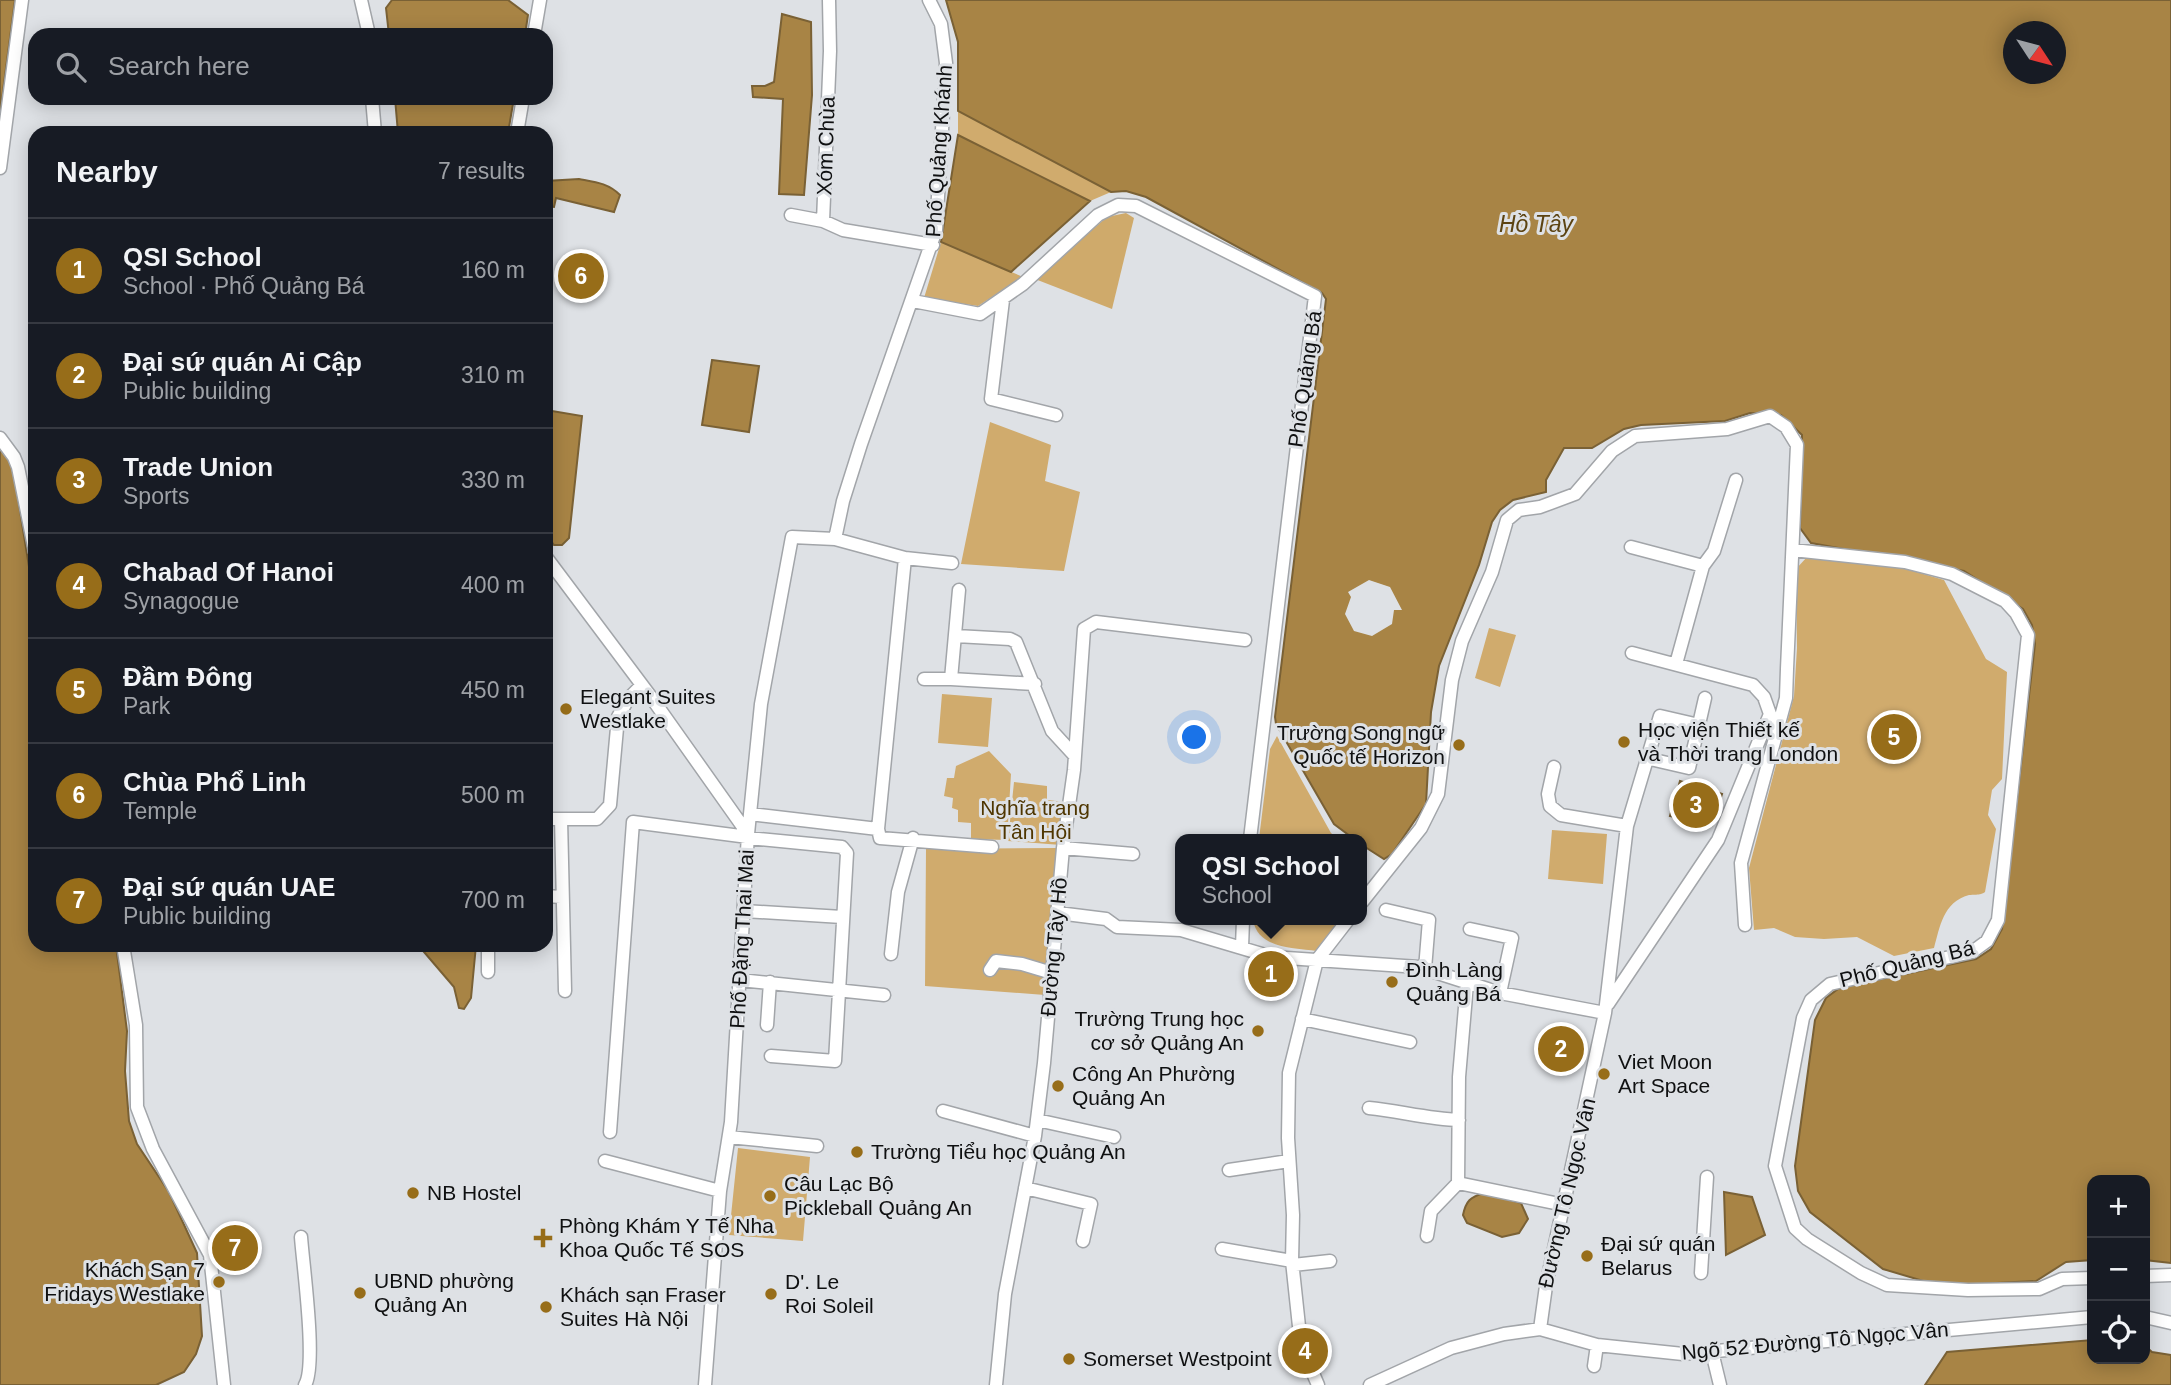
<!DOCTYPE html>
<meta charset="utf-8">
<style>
body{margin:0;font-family:Helvetica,sans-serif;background:#20242c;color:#f1f3f6}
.controls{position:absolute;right:21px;bottom:21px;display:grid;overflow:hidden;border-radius:14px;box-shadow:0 4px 18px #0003}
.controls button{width:63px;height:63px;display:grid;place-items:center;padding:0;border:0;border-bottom:2px solid #363941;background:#171b24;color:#f1f3f6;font:35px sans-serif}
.compass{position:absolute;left:2003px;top:21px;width:63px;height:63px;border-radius:50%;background:#171b24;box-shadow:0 4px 18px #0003;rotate:126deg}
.you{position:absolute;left:1195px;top:738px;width:24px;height:24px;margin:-18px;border:5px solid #fff;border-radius:50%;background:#1a73e8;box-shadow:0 0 0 10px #1a73e833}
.badge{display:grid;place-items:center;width:46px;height:46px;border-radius:50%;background:#976d19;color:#fff;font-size:23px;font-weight:700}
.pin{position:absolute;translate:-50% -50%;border:4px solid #fff;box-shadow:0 2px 7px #0006}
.popup{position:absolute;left:1175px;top:834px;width:192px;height:91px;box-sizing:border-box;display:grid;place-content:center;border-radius:14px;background:#171b24;filter:drop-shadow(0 2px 5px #0005);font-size:23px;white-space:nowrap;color:#9ea1a6}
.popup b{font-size:26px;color:#f1f3f6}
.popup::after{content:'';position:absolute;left:50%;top:100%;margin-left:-14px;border:14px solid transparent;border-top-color:#171b24}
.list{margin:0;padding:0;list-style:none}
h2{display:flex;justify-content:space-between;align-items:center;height:91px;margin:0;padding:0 28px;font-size:30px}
h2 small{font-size:23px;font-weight:400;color:#9ea1a6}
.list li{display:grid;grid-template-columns:46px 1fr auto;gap:21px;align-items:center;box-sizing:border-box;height:105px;padding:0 28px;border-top:2px solid #363941}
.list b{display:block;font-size:26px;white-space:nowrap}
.list p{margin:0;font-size:23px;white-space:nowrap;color:#9ea1a6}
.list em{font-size:23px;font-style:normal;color:#9ea1a6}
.icon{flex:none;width:38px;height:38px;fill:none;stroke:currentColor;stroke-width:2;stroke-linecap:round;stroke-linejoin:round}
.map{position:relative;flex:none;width:2171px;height:1385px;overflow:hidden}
.search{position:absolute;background:#171b24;box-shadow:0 4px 18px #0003;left:28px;top:28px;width:525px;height:77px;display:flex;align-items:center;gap:18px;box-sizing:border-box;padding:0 24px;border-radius:21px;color:#9ea1a6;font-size:26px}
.panel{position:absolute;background:#171b24;box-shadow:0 4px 18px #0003;left:28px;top:126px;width:525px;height:826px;border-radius:21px}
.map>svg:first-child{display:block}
.green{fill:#d0ab6d}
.forest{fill:#cfaa6b}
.water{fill:#a88445;stroke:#7a6135;stroke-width:2;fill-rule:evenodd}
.pier{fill:#dee1e5}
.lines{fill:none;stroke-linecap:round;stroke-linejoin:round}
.minor-casing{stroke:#a2a5a9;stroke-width:15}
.minor{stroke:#fff;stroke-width:12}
.poi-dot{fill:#976d19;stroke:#dee1e5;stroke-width:2.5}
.labels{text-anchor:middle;stroke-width:6;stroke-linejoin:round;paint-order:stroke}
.street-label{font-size:21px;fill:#0f1011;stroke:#dee1e5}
.poi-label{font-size:21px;fill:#0f1011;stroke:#dee1e5;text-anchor:start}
.park-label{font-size:21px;fill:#4f3600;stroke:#dee1e5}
.water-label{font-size:23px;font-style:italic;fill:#5c4311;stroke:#dee1e5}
</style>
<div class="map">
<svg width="2171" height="1385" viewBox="0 0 2171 1385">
<rect width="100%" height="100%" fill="#dee1e5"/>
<path class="green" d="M958 111 1111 192 1090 201 958 135Z
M941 242 1023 277 978 306 924 298Z
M990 422 1051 445 1045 481 1080 492 1064 571 961 564Z
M1807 557 1900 567 1944 580 1986 659 2007 672 2002 779 1992 790 1988 815 1996 829 1985 892C1979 896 1976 894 1969 895 1943 902 1940 927 1934 948L1894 956 1857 937 1824 939 1795 937 1774 928 1754 930 1749 868 1794 696 1797 648 1796 569Z
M1489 628 1516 635 1500 687 1475 678Z
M942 694 992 698 988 747 938 743Z
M1277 736 1331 833 1338 839H1259L1270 749Z
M989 751 1011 774 1007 840 971 839V823L958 822V810L952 808 953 798 944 796 947 778H954L956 766Z
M1014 782 1047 786V800L1066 802 1061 845 1008 841Z
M1552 830 1607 834 1603 884 1548 879Z
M1059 848 1045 995 925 986 926 849Z
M1253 920H1341L1317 951C1294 948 1258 949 1253 920Z
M738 1148 810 1157 803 1241 729 1235Z"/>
<path class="forest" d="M1126 213 1134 218 1112 309 1035 279 1107 217Z"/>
<path class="water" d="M0 0H15L0 114Z
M392 0H508L528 15 525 35H389L386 8Z
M946 0H2171V1263L2145 1260V1180H2092V1260L2066 1262 2036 1281 1940 1286 1883 1269 1810 1212 1798 1191 1795 1166 1815 1020 1826 998 1838 989 1853 985 1976 959 1991 949 2002 929 2035 644 2032 625 2023 609 1964 571 1811 543 1800 528 1802 435 1781 415 1750 413 1725 421 1641 425 1624 429 1592 448H1564L1546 480V492L1513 500 1500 510 1492 522 1479 565 1439 666 1431 712 1426 804 1392 854 1384 859 1362 845V839H1354L1334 824 1276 724 1275 717 1326 299 1322 293 1146 197 1126 191 1111 192 958 111V42ZM2014 32H2056V74H2014Z
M782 14 811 22 812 95 804 195 779 194 783 99 753 97 752 86H765L774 82Z
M395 98H514L508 133H398Z
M958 135 1090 201 1011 272 941 242Z
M579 179C595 182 608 183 620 195L614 212 556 198 554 207 546 206V181Z
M712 360 759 366 749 432 702 425Z
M546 410 582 416 569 538 562 545H554L546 534Z
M0 447 13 467 35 604V945H116L127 1031 125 1071 129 1121 137 1144 169 1192 197 1253 202 1336 196 1354 184 1372 156 1385H0Z
M1680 781 1722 794 1712 825 1670 816Z
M418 945H476L471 998 464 1009 459 1008 454 987Z
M1724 1192 1752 1197 1765 1235 1726 1255Z
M1484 1193 1521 1203 1528 1219 1519 1233 1502 1237 1467 1223 1463 1215C1466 1201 1470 1197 1484 1193Z
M2092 1340V1359H2145V1346L2152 1352 2171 1355V1385H1925L1947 1352Z"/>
<path class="pier" d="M1369 580 1390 587 1402 610H1394L1392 624 1372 636 1354 631 1345 614 1351 597 1348 592Z"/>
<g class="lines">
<defs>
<path id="minor" d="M361 0 369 35
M534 35 540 0
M372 98 375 133
M517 133 523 98
M0 168 22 0
M791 215 823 221 843 230 933 245
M823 221 830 51 829 0
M1003 300 991 399 1056 415
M913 301 980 314 1023 284 1098 215 1118 205 1136 206 1315 296 1250 839
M0 438 14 457 18 467 35 552
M835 539 905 558 952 563
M1631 547 1703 566 1676 664
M1793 550 1905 562 1952 574 2005 601 2016 613 2028 635 1998 920 1987 941 1972 952 1830 984 1811 1000 1803 1018 1775 1166 1795 1228 1807 1239 1861 1273 1887 1285 1968 1290 2039 1289 2062 1279 2092 1278
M546 557 651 697 748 834 731 1122 720 1191 705 1385
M1703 566 1714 551 1736 480
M959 590 951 679 1035 684
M956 636 1010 639 1016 642 1052 731 1075 756
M924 679H951
M1650 759 1689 768 1705 698
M1554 767 1548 794 1550 806 1561 815 1627 826
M750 814 878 829 880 838 992 847
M546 819H597L610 805 618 717 628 699 642 685
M561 819 565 991
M878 829 905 558
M748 834 761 704 792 537 835 539 843 501 861 444 936 230 946 63 941 24 929 0
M748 838 842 847 847 853 835 1061 771 1056
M1063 848 1133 854
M546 896 561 897
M1362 902 1421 828 1438 794 1452 680 1462 641 1492 572 1507 520 1519 510 1540 507 1575 494 1612 451 1635 436 1727 429 1770 416 1786 427 1797 445 1787 669 1786 698 1741 863 1745 925
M1386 910 1429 920 1425 969
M744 911 842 917
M1058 913 1106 919 1117 927 1181 930 1272 957 1419 967 1500 993 1605 1013
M1470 929 1512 938 1500 993
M123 945 136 1025 137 1107 153 1149 210 1255 224 1385
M488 945V972
M1242 947 1243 920
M891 954 898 892 913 838
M990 970 996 961 1022 964 1052 973
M740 980 884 995
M1608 1004 1718 840 1770 714 1764 697 1753 685 1632 653
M1302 1019 1410 1042
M767 1025 770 982
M1369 1108C1399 1111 1429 1119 1459 1120
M943 1111 1035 1136
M1037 1120 1114 1137
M610 1132 633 822 748 837
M729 1137 817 1146
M605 1161 720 1191
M1229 1170 1289 1161
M1458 1183 1459 1077 1467 984
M1025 1188 1091 1204 1083 1241
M1427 1236 1431 1211 1458 1183 1564 1205
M301 1237C303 1265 317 1365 305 1385
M1222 1249 1292 1261
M1293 1265 1330 1261
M1701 1273 1707 1177
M2145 1276 2171 1275
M2145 1317 2171 1323
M1540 1329 1546 1286 1605 1013 1627 826 1660 716 1699 725
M1712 1352 1720 1385
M1594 1366 1597 1345
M996 1385 1005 1294 1035 1136 1044 1063 1063 848 1074 770 1084 629 1096 622 1245 640
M1318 1385 1301 1345 1292 1261 1293 1215 1288 1138 1289 1073 1317 960 1348 920
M1370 1385 1451 1348 1504 1334 1540 1329 1597 1345 1683 1354 2092 1317"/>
</defs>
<use href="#minor" class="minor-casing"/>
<use href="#minor" class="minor"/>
</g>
<g class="poi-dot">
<circle cx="566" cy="709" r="7"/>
<circle cx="1624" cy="742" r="7"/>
<circle cx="1459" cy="745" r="7"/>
<circle cx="1392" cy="982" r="7"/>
<circle cx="1258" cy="1031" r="7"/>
<circle cx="1604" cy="1074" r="7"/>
<circle cx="1058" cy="1086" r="7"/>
<circle cx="857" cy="1152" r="7"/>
<circle cx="413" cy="1193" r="7"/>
<circle cx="770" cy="1196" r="7"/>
<path d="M539.5 1227.5h7v7h7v7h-7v7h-7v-7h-7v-7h7z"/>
<circle cx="1587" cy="1256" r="7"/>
<circle cx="219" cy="1282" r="7"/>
<circle cx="360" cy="1293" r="7"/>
<circle cx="771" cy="1294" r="7"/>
<circle cx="546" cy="1307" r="7"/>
<circle cx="1069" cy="1359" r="7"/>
</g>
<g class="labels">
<g class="street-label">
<text transform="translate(826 146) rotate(-88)" y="7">Xóm Chùa</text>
<text transform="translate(939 151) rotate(-86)" y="7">Phố Quảng Khánh</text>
<text transform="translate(1305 379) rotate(-82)" y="7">Phố Quảng Bá</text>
<text transform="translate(742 939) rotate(-87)" y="7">Phố Đặng Thai Mai</text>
<text transform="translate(1054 947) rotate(-85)" y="7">Đường Tây Hồ</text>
<text transform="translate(1907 964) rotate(-14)" y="7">Phố Quảng Bá</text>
<text transform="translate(1567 1193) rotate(-77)" y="7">Đường Tô Ngọc Vân</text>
<text transform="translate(1815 1341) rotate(-5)" y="7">Ngõ 52 Đường Tô Ngọc Vân</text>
</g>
<g class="poi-label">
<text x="580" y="704">Elegant Suites<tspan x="580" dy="24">Westlake</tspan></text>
<text x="1638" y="737">Học viện Thiết kế<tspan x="1638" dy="24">và Thời trang London</tspan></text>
<text x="1445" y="740" text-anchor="end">Trường Song ngữ<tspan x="1445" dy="24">Quốc tế Horizon</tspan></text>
<text x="1406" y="977">Đình Làng<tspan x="1406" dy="24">Quảng Bá</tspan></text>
<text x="1244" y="1026" text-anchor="end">Trường Trung học<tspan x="1244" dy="24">cơ sở Quảng An</tspan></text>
<text x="1618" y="1069">Viet Moon<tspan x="1618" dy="24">Art Space</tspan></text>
<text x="1072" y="1081">Công An Phường<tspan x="1072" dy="24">Quảng An</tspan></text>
<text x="871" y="1159">Trường Tiểu học Quảng An</text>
<text x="784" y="1191">Câu Lạc Bộ<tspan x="784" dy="24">Pickleball Quảng An</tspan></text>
<text x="427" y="1200">NB Hostel</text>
<text x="559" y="1233">Phòng Khám Y Tế Nha<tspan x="559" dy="24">Khoa Quốc Tế SOS</tspan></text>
<text x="1601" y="1251">Đại sứ quán<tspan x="1601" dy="24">Belarus</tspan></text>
<text x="205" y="1277" text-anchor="end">Khách Sạn 7<tspan x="205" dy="24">Fridays Westlake</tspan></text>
<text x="374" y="1288">UBND phường<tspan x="374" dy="24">Quảng An</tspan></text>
<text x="785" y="1289">D'. Le<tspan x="785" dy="24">Roi Soleil</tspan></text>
<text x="560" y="1302">Khách sạn Fraser<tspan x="560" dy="24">Suites Hà Nội</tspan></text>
<text x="1083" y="1366">Somerset Westpoint</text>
</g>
<g class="park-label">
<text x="1035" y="815">Nghĩa trang<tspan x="1035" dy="24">Tân Hội</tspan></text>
</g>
<g class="water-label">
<text x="1536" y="232">Hồ Tây</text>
</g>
</g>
</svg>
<div class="controls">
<button>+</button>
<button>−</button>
<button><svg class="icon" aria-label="locate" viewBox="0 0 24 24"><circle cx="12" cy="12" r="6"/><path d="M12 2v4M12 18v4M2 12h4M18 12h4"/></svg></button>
</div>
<svg class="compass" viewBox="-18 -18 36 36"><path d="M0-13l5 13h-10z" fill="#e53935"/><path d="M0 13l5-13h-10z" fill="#9ea1a6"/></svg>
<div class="you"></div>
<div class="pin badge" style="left:1271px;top:974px">1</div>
<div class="popup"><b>QSI School</b>School</div>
<div class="pin badge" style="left:1561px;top:1049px">2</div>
<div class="pin badge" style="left:1696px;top:805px">3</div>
<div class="pin badge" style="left:1305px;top:1351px">4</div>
<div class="pin badge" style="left:1894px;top:737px">5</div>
<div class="pin badge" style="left:581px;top:276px">6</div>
<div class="pin badge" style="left:235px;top:1248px">7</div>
<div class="search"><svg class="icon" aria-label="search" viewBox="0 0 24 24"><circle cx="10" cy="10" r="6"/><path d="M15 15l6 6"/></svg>Search here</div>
<section class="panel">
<h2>Nearby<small>7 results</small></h2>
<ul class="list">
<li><span class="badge">1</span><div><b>QSI School</b><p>School · Phố Quảng Bá</p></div><em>160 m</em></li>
<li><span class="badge">2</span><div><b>Đại sứ quán Ai Cập</b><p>Public building</p></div><em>310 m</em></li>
<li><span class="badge">3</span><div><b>Trade Union</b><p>Sports</p></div><em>330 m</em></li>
<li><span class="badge">4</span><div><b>Chabad Of Hanoi</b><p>Synagogue</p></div><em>400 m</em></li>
<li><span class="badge">5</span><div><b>Đầm Đông</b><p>Park</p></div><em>450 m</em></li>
<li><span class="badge">6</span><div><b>Chùa Phổ Linh</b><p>Temple</p></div><em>500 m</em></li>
<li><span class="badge">7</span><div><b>Đại sứ quán UAE</b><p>Public building</p></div><em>700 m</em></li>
</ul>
</section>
</div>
